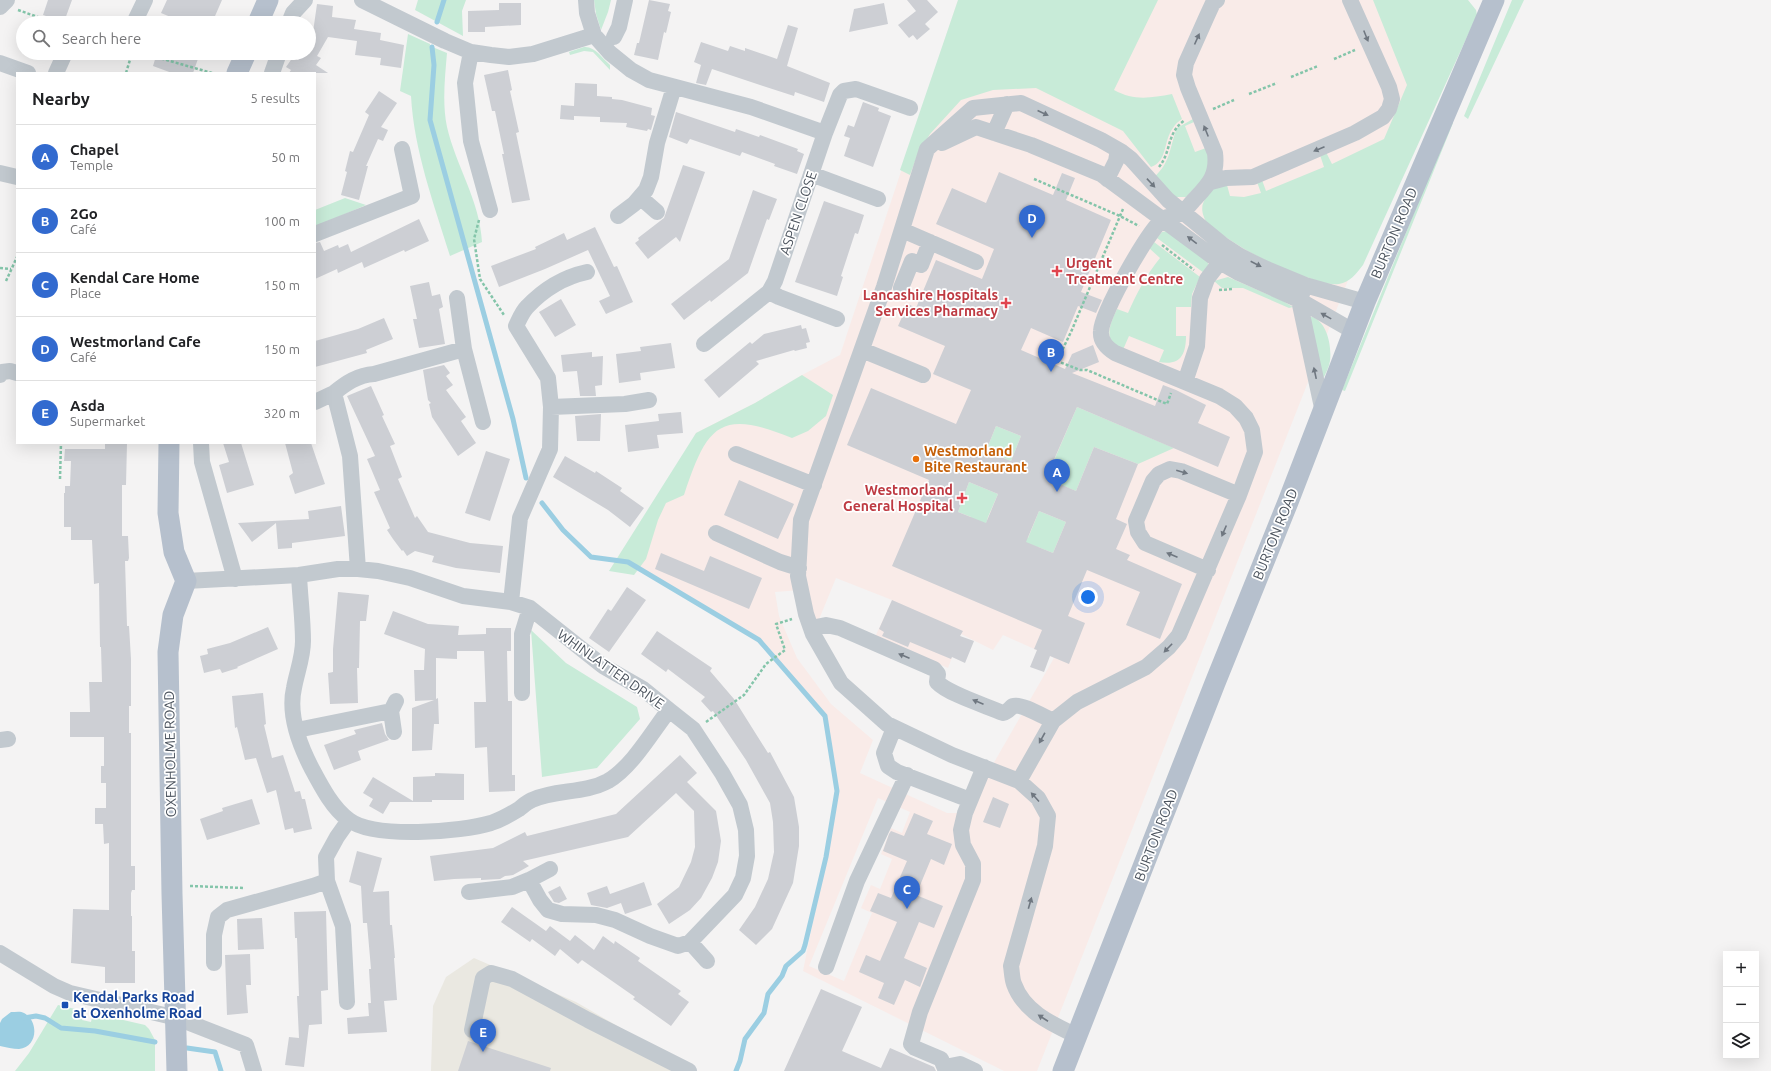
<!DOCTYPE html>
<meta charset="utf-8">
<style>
body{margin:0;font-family:Ubuntu,sans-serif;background:#f2f2f2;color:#202124}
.controls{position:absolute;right:12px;bottom:12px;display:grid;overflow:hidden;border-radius:0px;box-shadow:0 4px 16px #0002}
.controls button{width:36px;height:36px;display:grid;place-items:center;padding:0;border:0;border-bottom:1px solid #e0e0e0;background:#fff;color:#202124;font:20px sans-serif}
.you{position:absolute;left:1088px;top:597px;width:14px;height:14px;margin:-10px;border:3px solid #fff;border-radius:50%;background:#1a73e8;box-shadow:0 0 0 6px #1a73e833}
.badge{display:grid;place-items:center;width:26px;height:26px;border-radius:50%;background:#326acf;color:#fff;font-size:13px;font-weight:700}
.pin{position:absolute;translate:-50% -33px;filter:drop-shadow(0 1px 2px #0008)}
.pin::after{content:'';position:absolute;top:21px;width:14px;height:12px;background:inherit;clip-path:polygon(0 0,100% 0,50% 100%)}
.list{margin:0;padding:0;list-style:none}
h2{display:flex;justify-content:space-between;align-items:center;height:52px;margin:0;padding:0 16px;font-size:17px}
h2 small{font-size:13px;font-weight:400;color:#757577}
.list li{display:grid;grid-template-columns:26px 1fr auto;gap:12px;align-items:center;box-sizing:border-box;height:64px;padding:0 16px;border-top:1px solid #e0e0e0}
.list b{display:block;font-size:15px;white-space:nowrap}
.list p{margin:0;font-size:13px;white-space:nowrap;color:#757577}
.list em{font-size:13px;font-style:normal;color:#757577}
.icon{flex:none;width:22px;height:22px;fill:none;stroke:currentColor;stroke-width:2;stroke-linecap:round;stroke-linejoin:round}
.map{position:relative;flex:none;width:1771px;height:1071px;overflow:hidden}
.search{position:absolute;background:#fff;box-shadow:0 4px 16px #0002;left:16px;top:16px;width:300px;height:44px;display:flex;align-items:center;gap:10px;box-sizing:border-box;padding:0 14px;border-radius:22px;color:#757577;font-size:15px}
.panel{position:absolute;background:#fff;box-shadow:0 4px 16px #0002;left:16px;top:72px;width:300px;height:372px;border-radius:0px}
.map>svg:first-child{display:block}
.commercial{fill:#eae8e1}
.medical{fill:#f9ebe8;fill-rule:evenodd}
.green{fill:#c8ebd8}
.water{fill:#9bcee2}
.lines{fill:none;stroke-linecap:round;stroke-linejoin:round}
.stream{stroke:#9bcee2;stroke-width:5}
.building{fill:#cdcfd4;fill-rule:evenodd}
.path{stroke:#84c5aa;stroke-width:2.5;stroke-dasharray:3 2;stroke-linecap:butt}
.minor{stroke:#c2c9cf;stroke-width:16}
.major{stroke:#b6c0cd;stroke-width:21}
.oneway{fill:#6f7780}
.health-dot{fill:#e0444e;stroke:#fff;stroke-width:1.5}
.food-dot{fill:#e8710a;stroke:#fff;stroke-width:1.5}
.transit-dot{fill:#1a4fb4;stroke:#fff;stroke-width:1.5}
.labels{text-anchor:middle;stroke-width:3.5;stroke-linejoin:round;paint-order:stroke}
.street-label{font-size:14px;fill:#4c545e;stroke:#fff}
.health-label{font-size:14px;font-weight:bold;fill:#be3a42;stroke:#fff;text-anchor:end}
.food-label{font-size:14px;font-weight:bold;fill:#c56008;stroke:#fff;text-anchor:start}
.transit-label{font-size:14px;font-weight:bold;fill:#164399;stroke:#fff;text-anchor:start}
</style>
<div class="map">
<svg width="1771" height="1071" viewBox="0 0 1771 1071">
<rect width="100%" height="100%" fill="#f4f3f3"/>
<path class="commercial" d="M474 958 576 1002 695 1071H431L433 1006 446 977Z"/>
<path class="medical" d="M958 0 1042 1 1052 0H1394L1439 49 1037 1071H1004L803 971 826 857 837 791 825 716 759 640 628 562 696 433 755 403 802 375 840 355ZM836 578 892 600 875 637 948 668 961 634 993 650 1003 635 1054 658 965 813H947L860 773 873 740 831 704 797 658 779 616 775 592 801 590 813 634ZM878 798 910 812 902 833 891 828 881 854 892 859 880 889 871 885 861 908 872 913 844 981 809 966Z"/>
<path class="green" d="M418 0H466L462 11 463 36 415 10Z
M594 0H611L608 12 601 30 596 14Z
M958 0H1158L1114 90C1134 101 1150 98 1172 94L1182 119C1179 121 1175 124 1173 128 1163 141 1168 161 1151 167L1123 131 1036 88 993 90 961 100 930 134 917 156 910 175 900 170Z
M1373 0H1468L1476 10 1477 15 1363 265C1356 274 1350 282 1339 284 1329 285 1321 282 1312 279 1274 268 1240 248 1208 225 1197 207 1203 200 1215 186L1227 185 1230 196 1244 197 1261 193 1257 182 1262 180 1266 191 1324 167 1320 155 1326 152 1332 164 1384 139 1407 85Z
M1512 0H1524L1468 119 1464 116Z
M408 34 430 44V46L447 53C445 77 442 103 447 127 456 166 480 201 482 242L450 256C434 204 414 151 411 96L400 91Z
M584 47C595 46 602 58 610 65V70L593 52 584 51 570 55 569 52Z
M1193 119 1194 122 1185 126 1195 152 1206 148C1215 173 1201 181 1186 197H1176L1153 178C1171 163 1169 148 1177 128Z
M1451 122 1453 123 1345 391 1342 390Z
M345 198 366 205 315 227V210Z
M1167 231 1208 262V266L1204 273 1157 238 1162 232Z
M1154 242 1200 277 1192 294 1191 307H1176V336H1186C1186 355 1180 366 1159 362L1164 350 1129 336 1122 352C1103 340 1109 326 1117 309L1128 313C1137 293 1146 275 1160 258L1149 248Z
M1228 277 1283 301 1293 307 1289 308 1243 288H1222L1214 281Z
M1309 316C1327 319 1332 346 1330 361 1329 367 1326 373 1323 379Z
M802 375 833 395 826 416 808 431 792 438C719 408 707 426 684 495L666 503 658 520 646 559 634 575 609 571 696 433 755 403Z
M1077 407 1174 448 1138 464 1094 447 1076 491 1046 479Z
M996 426 1021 436 1011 461 986 451Z
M969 482 998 494 988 517 976 562 971 517 958 512Z
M1039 511 1066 522 1053 553 1038 547 1031 563 1019 535 1028 538Z
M531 630 566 663 637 707 640 719 597 768 542 777Z
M58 1005 84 1011 82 1020 91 1022 93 1013 145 1025 149 1029 155 1040V1071H15L29 1053Z"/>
<path class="water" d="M11 1012C16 1012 21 1011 24 1013 39 1021 38 1047 19 1049 13 1049 6 1047 0 1046V1023L2 1019Z"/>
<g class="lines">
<path class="stream" d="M437 22 444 0
M432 47 434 65 430 120 513 419 526 478
M542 503 563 530 591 557 628 562 759 640 825 716 837 791 826 857 805 945 803 951 786 966 782 976 768 994 764 1013 745 1039 740 1061 736 1071
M24 1018 36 1016 45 1018 61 1028 95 1031 155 1042
M187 1048 215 1052 221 1071"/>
</g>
<path class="building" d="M48 0H72L64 22 43 15Z
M167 0H222L212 23H185L161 13Z
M649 0 670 4 668 11 671 12 666 33 664 32 658 60 634 55 637 43H639Z
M907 0H927L938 12 925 24 930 29 917 40 913 35 909 38 898 25 916 11Z
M499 3H521V25L485 27V32H468V11L499 10Z
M884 3 888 24 849 32 854 9Z
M317 4 333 6 332 17 356 20 354 29 381 33 380 40 404 45 401 68 380 65 381 58 355 55 357 41 328 37 317 56 321 58 316 65 328 73H289L291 70 286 67 293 57 298 60 303 53H310Z
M788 25 798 28 787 66 830 83 824 102 795 92 794 96 763 86 712 69 706 85 696 83 701 65 694 62 701 42 728 51 730 46 745 51V48L777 59Z
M157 53H200L193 73H172L153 66Z
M508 70 512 90 510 91 519 132 516 133 530 200 512 203 502 154H504L495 111H492L484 75Z
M575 83 597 84V96L612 97V99L622 100 652 108 651 115 655 116 651 130 648 129 647 131 626 127 627 123 600 122V117L574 116V120L560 119 561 105 574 106Z
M379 91 397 103 381 127 388 130 383 141 378 139 366 166H368L359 200 341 195 347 172 345 171 350 151 353 152 369 115 365 112Z
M863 102 879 108 878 111 891 116 873 167 844 156 850 138 844 136 848 125 854 127Z
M676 112 735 132 736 129 759 137 760 135 798 149 797 151 804 154 797 174 774 166 775 164 742 152 740 156 690 139 687 144 669 137Z
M683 165 705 172 680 242 676 237 648 259 635 243 639 240 638 238 664 218Z
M999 172 1053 195 1062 173 1075 178 1066 200 1111 220 1081 292 1102 300 1096 313 1078 306 1063 342 1031 328 1021 350 1065 369 1072 354 1093 345 1099 362 1072 373 1155 406 1163 385 1176 390 1206 405 1198 423 1230 437 1218 467 1077 407 1046 478 1076 491 1094 447 1138 464 1116 519 1127 524 1116 549 1130 555 1127 560 1182 584 1160 639 1126 625 1140 592 1087 570 1068 616 1085 623 1069 664 1050 656 1044 672 1030 667 1037 650 1034 649 1042 630 892 566 929 480 847 445 871 388 956 424 971 390 933 374 945 346 898 326 908 304 916 308 936 260 982 279 994 249 936 224 952 188 986 203ZM996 426 1021 436 1011 461 986 451ZM969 482 998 494 986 523 958 512ZM1039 511 1066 522 1053 553 1026 542Z
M753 190 777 199 769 220 767 219 748 273 711 302 710 300 684 320 671 304 729 259Z
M824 201 864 215 858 234 855 233 841 276 843 277 837 296 795 282Z
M419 219 429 241 405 252 404 250 364 268 362 262 338 273 337 269 315 279V243L320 242 324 251 338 245 339 248 348 244 351 252Z
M595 227 614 267 617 266 633 302 606 314 599 301 610 296 588 250 545 269 499 287 491 266 536 249 535 247 564 233 567 240Z
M429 282 432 296 440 294 443 307 439 309 445 344 419 348 413 319H417L410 286Z
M561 299 576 325 555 337 539 312Z
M384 318 393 339 366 350 367 353 315 367V341L358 329Z
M801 325 802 329 806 328 810 342 806 343 807 348 795 351 794 350 756 361 759 364 719 398 704 380 750 342 752 344 764 334Z
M671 343 675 368 640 373 641 380 619 383 616 354 641 351 640 347Z
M592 352V357L603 356 602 385 595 386 596 396H580L577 371 563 372 561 355Z
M444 365 450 373 446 376 453 385 446 390 466 417 461 421 476 443 458 456 432 417 429 404 431 403 428 400 423 370Z
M371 386 384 415 382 416 395 444 390 446 402 477 398 479 415 518 417 516 428 532 470 543 503 546 500 573 456 568 432 562 434 556 415 551 407 556 403 550 402 551 393 539 387 530 390 528 374 492 380 490 367 459 375 456 347 396Z
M681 412 683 433 657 435 659 448 628 452 625 425 659 421 658 414Z
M601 414 600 441H577L575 416Z
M105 443H127L126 485H122V536H128L129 558 128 561H125L127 626H129L131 659V706H129V733H131V866H135V890H132L131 893V916H132V951H135V983H105V967L71 963 73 909 109 910V843L104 844 103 824H95V808H106V783H101V766H104V737H70V712H90L89 682H102L101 647H100L99 583 94 584 92 540H71V527H64V493H65V486H70L71 461H64L65 449H105Z
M223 443H241L254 485 227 493 219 465 229 462Z
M285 443H311L325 484 295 494 289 476 293 473Z
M486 451 510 459 490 521 465 513Z
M565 456 595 473 596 471 622 488 620 491 644 508 630 527 608 510 553 477Z
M739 480 794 504 778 539 724 515Z
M341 506 345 536 292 543V548L278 549 276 523 252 542 238 523 309 519 308 511Z
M661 553 704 571 710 556 762 578 749 609 655 569Z
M627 587 646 600 609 652 589 638 608 609 611 611Z
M338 592 369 595 366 621H360L359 668H357L358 703 330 704 328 673 333 672V649Z
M892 600 963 631 960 636 974 641 965 663 952 657 951 659 910 642 908 647 882 636 884 632 879 629Z
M393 611 428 624 459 626 458 635 486 634V628H511V651H507L508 701H512V775H515V791L489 792 487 747 475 748 474 702H486L484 651H457V659L436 658V699L438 698 439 724H434L432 750 412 751V708L434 700 415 701 414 670H424L425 649 384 634Z
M268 627 278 649 237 667 238 668 222 673 220 669 204 673 200 656 208 654 207 649 230 643Z
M657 631 712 668 710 671 734 699 768 753 770 752 794 797 799 827V846L793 883 772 929 756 945 739 930 755 907 768 879 774 852 773 822 770 803 746 760 713 711 711 712 701 701 705 697 668 669 666 672 641 654Z
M263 693 266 724 264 725 272 758 283 755 295 792 300 791 302 799H305L312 829 294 833 293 828 285 830 276 790 267 793 256 758 245 760 237 727 235 728 232 696Z
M382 723 385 734 389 740 358 751 361 760 334 770 324 745 356 734 354 730Z
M680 755 697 773 687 782 716 811 721 841 718 862 712 878 701 898 690 910 669 924 657 904 679 887 691 862 695 847 694 811 676 793 628 837 523 861 529 866 513 875 505 876 500 879 481 880V878L454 879 434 881 430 856 493 848 525 832 527 836 616 814Z
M435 773 464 774V800H432V802H390L383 814 369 806 373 799 363 793 373 777 413 801V777L435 776Z
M993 797 1009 804 1000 828 983 822Z
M252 799 260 824 207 840 200 819 223 811 222 808Z
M914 813 933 821 927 834 952 844 944 865 931 859 916 895 943 906 934 928 919 922 904 958 927 968 920 987 905 980 894 1005 878 998 884 983 859 972 866 955 880 961 897 922 870 911 878 893 891 898 907 861 883 851 889 834 891 831 904 836Z
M357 851 382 858 373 892 389 891 390 925H392L395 958H394L397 1000 384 1001 387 1032 348 1034 347 1018 369 1016 368 1003H371L369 969H371L367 923H363L361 886 349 882Z
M644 882 652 905 625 914 621 903 607 908 591 905 587 893 607 886 610 894Z
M560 886 567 899 559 903 554 902 548 892Z
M512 907 546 931 550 926 570 941 575 935 594 950 603 936 614 944 615 941 640 958 638 961 681 991 678 994 689 1002 671 1026 633 999 635 997 582 960 578 964 560 949 555 956 532 939 530 942 501 922Z
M326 911 328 990 321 991 322 1024 309 1025 304 1067 285 1065 289 1037 299 1038 297 996H299L297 938H295L294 912Z
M262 918 264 949 238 950 237 919Z
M250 954 251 985H246L248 1013 227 1015 225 955Z
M821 989 862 1007 842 1051 881 1068 890 1048 934 1067 936 1071H784Z
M468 1041 551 1068 550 1071H458Z"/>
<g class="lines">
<path class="path" d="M18 10 55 23
M142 53 212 73
M1334 59 1355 50
M126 73 132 53
M1291 77 1318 66
M1249 94 1277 83
M1213 109 1234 100
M1159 167C1172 151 1166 133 1185 120
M1034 179 1120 216 1139 226
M1123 209 1071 332 1057 361 1080 370H1087L1167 404 1171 393
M479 220 474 239 480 279 504 315
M1162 245 1194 270
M0 268 11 269
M6 281 17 257
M1219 290 1233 289
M60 479 61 443
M706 722 744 695 766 664 785 650 776 624 792 619
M190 886 245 888"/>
<path class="minor" d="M362 0 445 41 471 52 491 55 509 57 533 54 594 35
M586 0 587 13 594 35 610 53 631 70 649 80 751 107 825 133
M0 7 7 0
M134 23 145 0
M289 23 293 13 305 0
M614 37 619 27 625 0
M471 52 465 83 471 141 490 210
M0 63 28 73
M56 73 65 53
M272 73 279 53
M994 133 1007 104
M942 143 976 127 1031 145 1101 174 1220 262 1239 273 1299 300 1353 331
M0 173 17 177
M811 174 878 199
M1107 179 1116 161 1118 150
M1211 182 1226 178 1253 177 1355 133 1383 117 1389 109 1392 99 1389 87 1350 0
M641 198 657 212
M618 216 634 204 646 190 651 177 657 143 674 87
M902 230 976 262
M315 234 412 196 402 149
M901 288 912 261 921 265 930 242
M769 292 779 297 837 319
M1302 294 1299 300 1323 412
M457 298 464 349 483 422
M704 344 769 292 775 281 825 133 840 95 844 91 856 89 910 108
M862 350 923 375
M0 375 2 372 10 371 17 373
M1185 382 1197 346 1200 298 1207 279 1220 262 1222 251
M315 402 334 393
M551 407 625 404 649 400
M201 443 202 462 235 579
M736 454 814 485
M716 533 780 562 799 568
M358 569 350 456 334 393C346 383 358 375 374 374L464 349
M1208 570 1145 543 1138 532 1136 521 1153 481 1159 474 1170 469 1181 471 1239 495
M186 581 299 575 338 569H358L378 571 410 578 463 596 511 602 530 608 603 666 643 689 669 710C652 732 632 767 608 781 584 794 556 789 532 800 527 802 523 806 519 809 511 814 500 820 491 823 461 832 374 839 349 820 333 809 321 786 312 769 300 746 288 714 294 688 297 672 303 657 303 641 303 620 300 597 299 575
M511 602 520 518 550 449 551 407 548 378 516 326C519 320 522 312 527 307 543 290 564 277 587 272
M811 628 826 625 840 628 934 669 938 674 937 682C948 694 987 706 1003 713 1008 712 1009 709 1013 706 1021 703 1044 717 1053 721
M522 693V634L530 608
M894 728 884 753 888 766 897 772 970 800
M297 730 391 711
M394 732 391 711 396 701
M0 740 8 739
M1019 781 1053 721 1077 702 1146 667 1169 647 1179 635 1239 495 1255 452 1252 430 1246 418 1235 406 1219 396 1115 353C1107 348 1100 341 1101 331 1102 312 1148 231 1163 219 1169 215 1178 216 1183 212 1187 209 1190 204 1193 201 1208 185 1218 176 1215 153L1188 88 1184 75 1186 63 1207 16 1213 3 1217 0
M529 880 550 869
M327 881 343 926 347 1002
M469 892 512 887 529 880 540 900 548 910 562 914 596 915 615 920 650 936 678 946 690 942 735 895 743 878 747 856 746 830 740 805 722 773 693 729 669 710
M690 942 707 961
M0 953 54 986 70 993 177 1018 246 1045 254 1071
M214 963V935L218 917 227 910 313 886 327 881 326 857 337 837 349 820
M826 967 857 881 907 775
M472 1030 483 978 491 973 512 979 588 1020 689 1071
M1077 1036C1052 1024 1024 1012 1014 984 1012 979 1012 972 1011 966L1045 846 1048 816 1038 798 1019 781 952 755 887 724 841 683 813 634 806 614 798 576 801 520 884 287 927 149 973 108 1021 103 1101 140 1122 152 1131 159 1168 200 1223 245 1240 256 1262 267 1305 285 1365 302
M945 1067 960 1064 975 1071
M946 1071 941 1059 915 1048 911 1044 920 1012 973 880V864L963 845 961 830 965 813 984 767"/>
<path class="major" d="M258 23 268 0
M237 73 246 53
M169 443 168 513 174 552 186 581 173 615 168 652 172 894 177 1071
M1063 1071 1215 683 1288 502 1365 302 1494 0"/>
</g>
<defs><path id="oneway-solid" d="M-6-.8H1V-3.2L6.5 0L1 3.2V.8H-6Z"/></defs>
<g class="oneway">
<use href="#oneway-solid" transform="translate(1366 36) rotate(68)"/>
<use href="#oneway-solid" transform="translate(1197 39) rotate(-66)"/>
<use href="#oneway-solid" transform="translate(1043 113) rotate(25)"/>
<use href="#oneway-solid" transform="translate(1206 131) rotate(-112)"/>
<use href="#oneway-solid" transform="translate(1319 149) rotate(157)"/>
<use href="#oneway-solid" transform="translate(1151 183) rotate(47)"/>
<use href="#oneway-solid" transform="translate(1192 240) rotate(-143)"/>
<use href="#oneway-solid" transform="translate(1256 264) rotate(27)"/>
<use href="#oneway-solid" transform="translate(1326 316) rotate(-151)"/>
<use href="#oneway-solid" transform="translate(1315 373) rotate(-102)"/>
<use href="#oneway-solid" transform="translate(1182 472) rotate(16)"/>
<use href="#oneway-solid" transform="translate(1224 531) rotate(113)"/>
<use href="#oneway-solid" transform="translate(1172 555) rotate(-157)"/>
<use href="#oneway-solid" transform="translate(1168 648) rotate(134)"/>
<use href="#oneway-solid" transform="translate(904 656) rotate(-157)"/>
<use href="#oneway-solid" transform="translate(978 702) rotate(-157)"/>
<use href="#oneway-solid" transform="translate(1042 738) rotate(119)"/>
<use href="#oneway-solid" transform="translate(1035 797) rotate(-132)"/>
<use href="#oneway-solid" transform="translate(1030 903) rotate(-74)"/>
<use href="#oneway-solid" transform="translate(1043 1018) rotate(-147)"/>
</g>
<g class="health-dot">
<path d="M1055 265h4v4h4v4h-4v4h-4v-4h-4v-4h4z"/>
<path d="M1004 297h4v4h4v4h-4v4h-4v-4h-4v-4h4z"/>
<path d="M960 492h4v4h4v4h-4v4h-4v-4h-4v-4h4z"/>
</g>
<circle class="food-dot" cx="916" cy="459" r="4"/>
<rect class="transit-dot" x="61" y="1001" width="8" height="8" rx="2"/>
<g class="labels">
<g class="street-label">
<text transform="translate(798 213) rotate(-71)" y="5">ASPEN CLOSE</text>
<text transform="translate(1394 233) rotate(-67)" y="5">BURTON ROAD</text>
<text transform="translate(1275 534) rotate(-68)" y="5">BURTON ROAD</text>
<text transform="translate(611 669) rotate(35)" y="5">WHINLATTER DRIVE</text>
<text transform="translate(170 754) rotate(-91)" y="5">OXENHOLME ROAD</text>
<text transform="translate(1156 835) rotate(-69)" y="5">BURTON ROAD</text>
</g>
<g class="health-label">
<text x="1066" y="268" text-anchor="start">Urgent<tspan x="1066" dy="16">Treatment Centre</tspan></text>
<text x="998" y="300">Lancashire Hospitals<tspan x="998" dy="16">Services Pharmacy</tspan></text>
<text x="953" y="495">Westmorland<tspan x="953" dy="16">General Hospital</tspan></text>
</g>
<g class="food-label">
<text x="924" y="456">Westmorland<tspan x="924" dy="16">Bite Restaurant</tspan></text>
</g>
<g class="transit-label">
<text x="73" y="1002">Kendal Parks Road<tspan x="73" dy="16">at Oxenholme Road</tspan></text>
</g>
</g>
</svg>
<div class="controls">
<button>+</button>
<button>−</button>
<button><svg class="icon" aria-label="layers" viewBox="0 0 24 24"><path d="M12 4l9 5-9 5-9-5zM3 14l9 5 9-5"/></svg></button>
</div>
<div class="you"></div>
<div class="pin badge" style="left:1057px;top:492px">A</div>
<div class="pin badge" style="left:1051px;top:372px">B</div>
<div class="pin badge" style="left:907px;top:909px">C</div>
<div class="pin badge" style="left:1032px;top:238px">D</div>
<div class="pin badge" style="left:483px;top:1052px">E</div>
<div class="search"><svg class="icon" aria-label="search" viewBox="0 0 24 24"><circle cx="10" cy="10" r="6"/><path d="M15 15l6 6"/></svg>Search here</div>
<section class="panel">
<h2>Nearby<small>5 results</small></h2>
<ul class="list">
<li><span class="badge">A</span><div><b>Chapel</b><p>Temple</p></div><em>50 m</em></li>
<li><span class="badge">B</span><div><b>2Go</b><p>Café</p></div><em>100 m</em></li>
<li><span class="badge">C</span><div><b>Kendal Care Home</b><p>Place</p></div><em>150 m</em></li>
<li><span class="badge">D</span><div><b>Westmorland Cafe</b><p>Café</p></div><em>150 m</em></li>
<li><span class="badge">E</span><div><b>Asda</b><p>Supermarket</p></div><em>320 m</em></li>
</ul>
</section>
</div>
